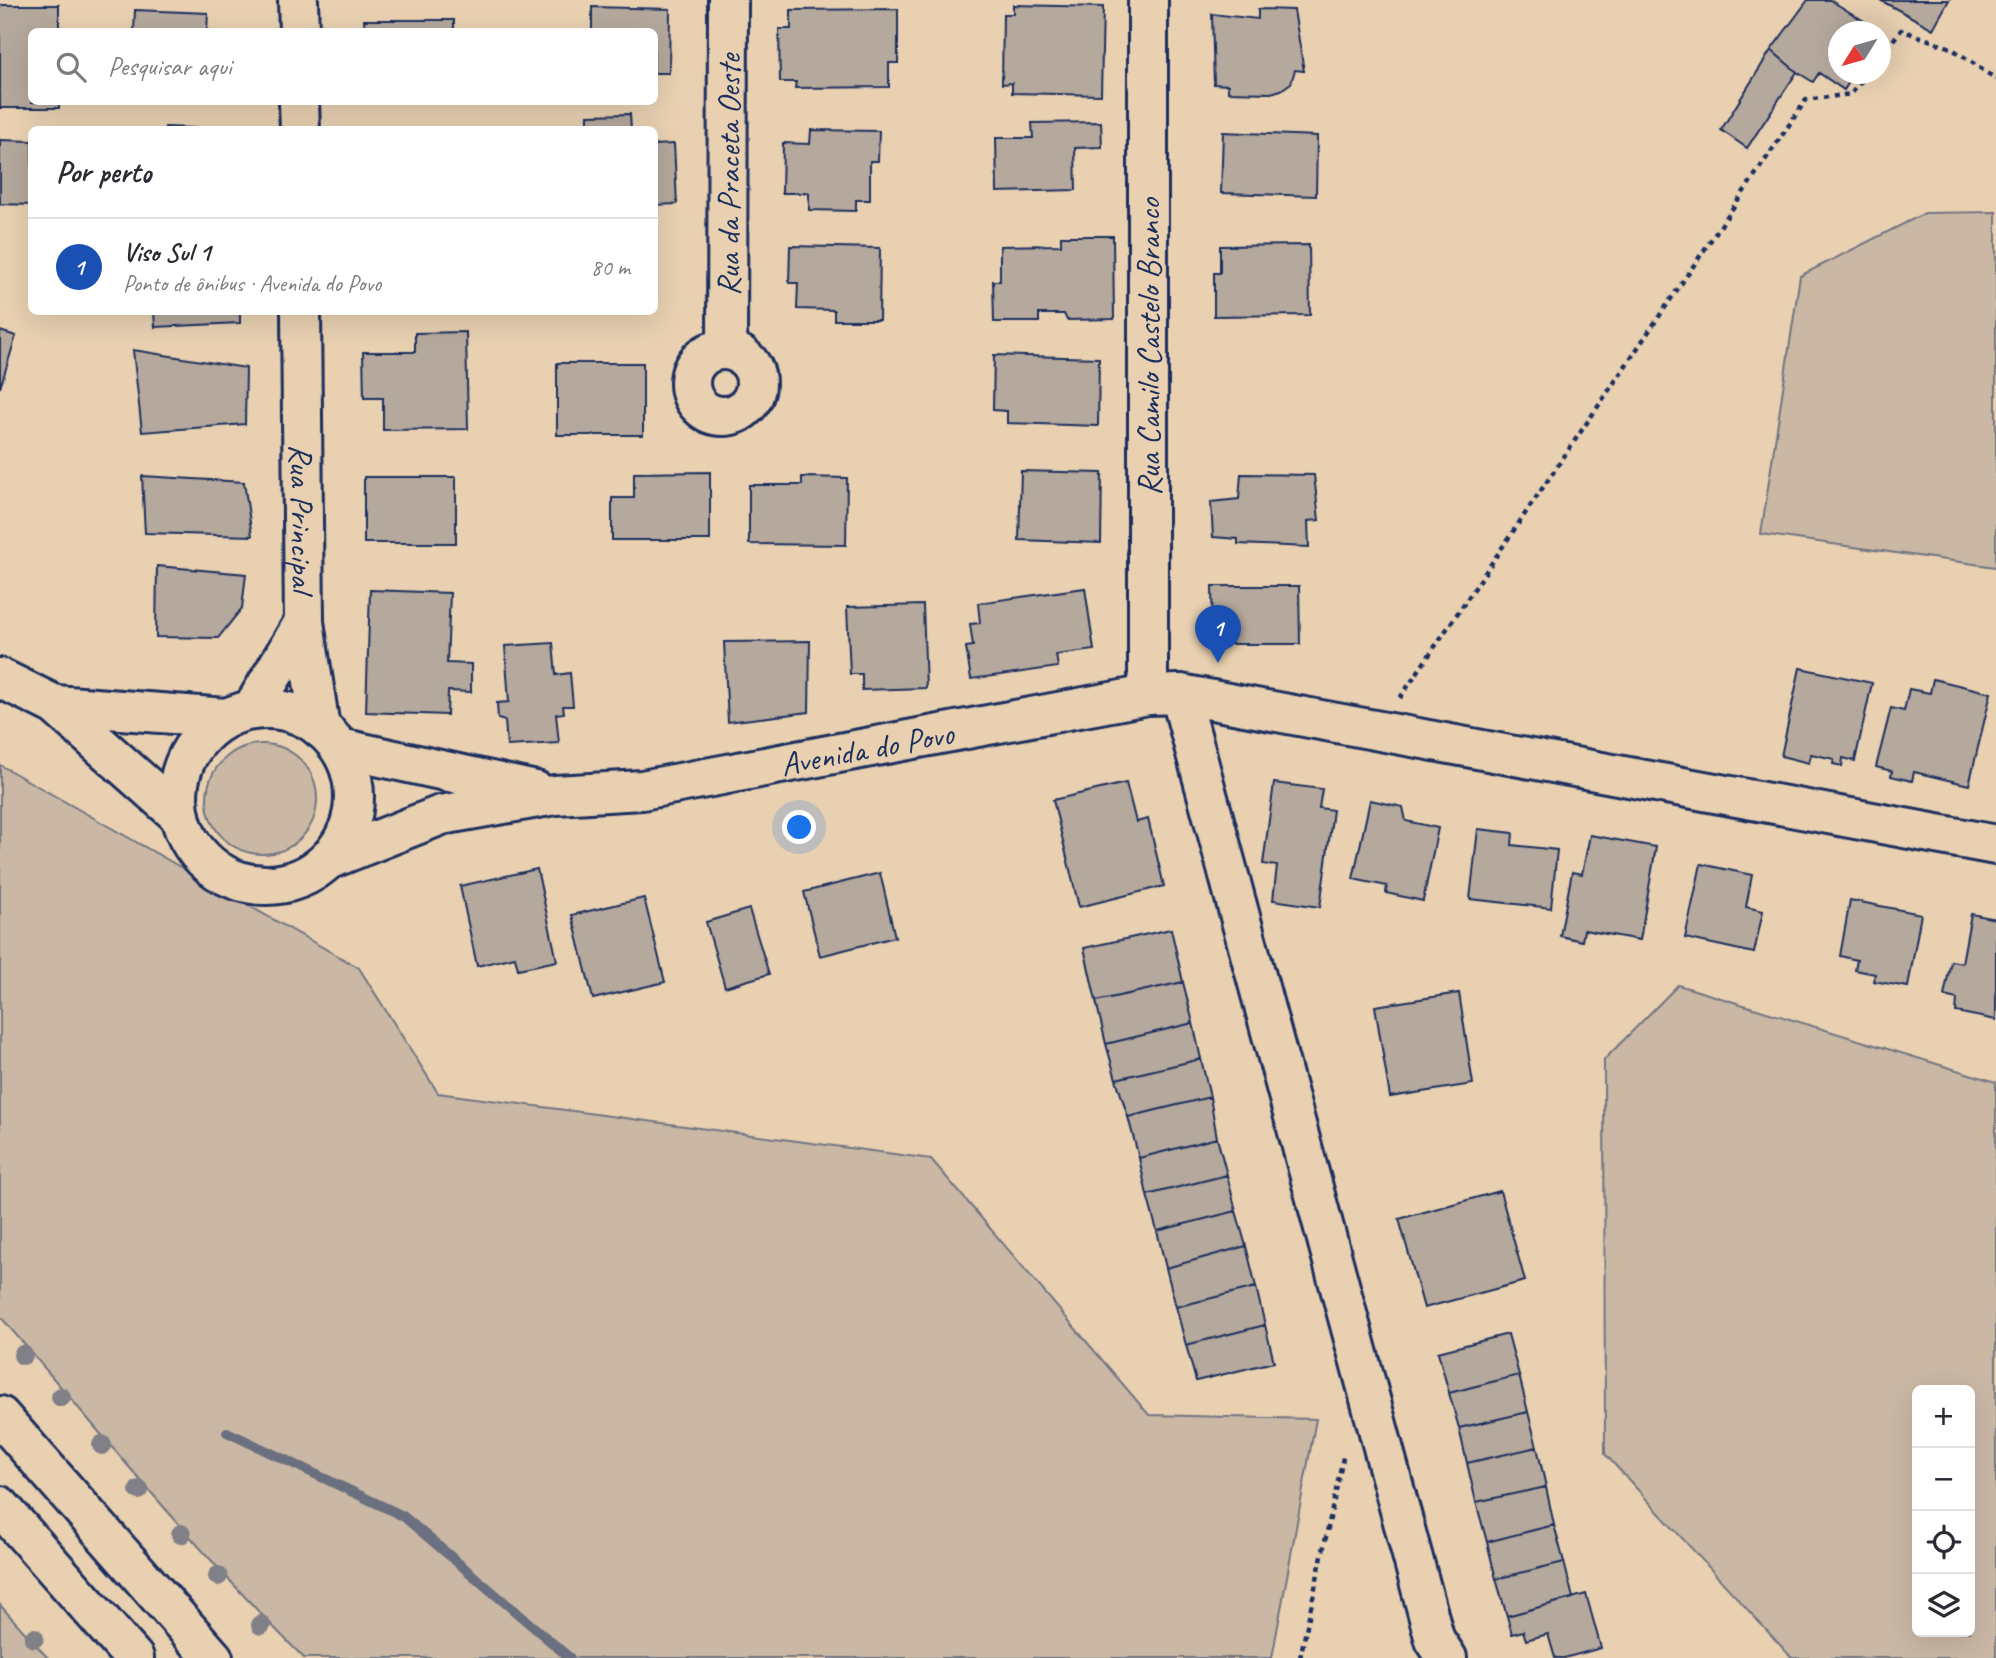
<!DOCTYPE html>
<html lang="pt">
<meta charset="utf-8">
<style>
body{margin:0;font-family:Caveat,sans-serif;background:#f2f2f3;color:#2b2b33}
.controls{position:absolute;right:21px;bottom:21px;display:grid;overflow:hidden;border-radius:10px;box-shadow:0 7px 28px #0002}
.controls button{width:63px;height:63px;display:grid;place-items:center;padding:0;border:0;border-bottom:2px solid #e1e1e2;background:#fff;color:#2b2b33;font:35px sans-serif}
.compass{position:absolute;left:1828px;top:21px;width:63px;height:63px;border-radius:50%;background:#fff;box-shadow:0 7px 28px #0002;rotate:233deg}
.you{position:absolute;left:800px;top:828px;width:24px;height:24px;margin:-18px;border:5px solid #fff;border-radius:50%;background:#1a73e8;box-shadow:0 0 0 10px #1a73e833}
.badge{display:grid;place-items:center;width:46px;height:46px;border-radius:50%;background:#ea580c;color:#fff;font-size:23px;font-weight:700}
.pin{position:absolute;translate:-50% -58px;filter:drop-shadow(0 2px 4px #0008)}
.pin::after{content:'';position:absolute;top:37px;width:24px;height:21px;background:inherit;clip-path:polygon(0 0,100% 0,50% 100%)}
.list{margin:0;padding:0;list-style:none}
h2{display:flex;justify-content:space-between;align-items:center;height:91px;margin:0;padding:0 28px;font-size:30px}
h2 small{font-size:23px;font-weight:400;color:#7c7c81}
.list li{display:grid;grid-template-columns:46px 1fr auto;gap:21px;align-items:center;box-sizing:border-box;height:98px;padding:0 28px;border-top:2px solid #e1e1e2}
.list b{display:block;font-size:26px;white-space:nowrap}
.list p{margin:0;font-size:23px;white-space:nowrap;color:#7c7c81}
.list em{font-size:23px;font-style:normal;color:#7c7c81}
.icon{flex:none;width:38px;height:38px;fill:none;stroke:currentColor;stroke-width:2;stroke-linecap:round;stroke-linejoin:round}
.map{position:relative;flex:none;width:1996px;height:1658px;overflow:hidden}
.search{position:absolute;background:#fff;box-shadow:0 7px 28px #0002;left:28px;top:28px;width:630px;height:77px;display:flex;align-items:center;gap:18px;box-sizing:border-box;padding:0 24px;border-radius:10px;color:#7c7c81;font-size:26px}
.panel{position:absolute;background:#fff;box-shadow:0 7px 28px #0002;left:28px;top:126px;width:630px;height:189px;border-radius:10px}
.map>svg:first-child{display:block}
.green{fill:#cab8a5;stroke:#727482;stroke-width:2;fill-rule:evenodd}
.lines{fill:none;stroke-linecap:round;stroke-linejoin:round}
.stream{stroke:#6b6f7f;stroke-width:10}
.building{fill:#b5a89c;stroke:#1b2f5e;stroke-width:2}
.street-casing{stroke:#1b2f5e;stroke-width:44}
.secondary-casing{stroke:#1b2f5e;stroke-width:44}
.primary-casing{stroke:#1b2f5e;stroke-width:44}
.path{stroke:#1b2f5e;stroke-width:4.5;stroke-dasharray:5 5;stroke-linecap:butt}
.street{stroke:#e8d0b1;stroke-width:38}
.secondary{stroke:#e8d0b1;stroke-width:38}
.primary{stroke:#e8d0b1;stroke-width:38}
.tree{fill:#817f87}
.labels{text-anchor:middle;stroke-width:5;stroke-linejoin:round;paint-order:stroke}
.street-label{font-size:33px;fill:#1b2f5e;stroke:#e8d0b1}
</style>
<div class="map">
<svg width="1996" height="1658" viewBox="0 0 1996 1658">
<rect width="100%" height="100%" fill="#e8d0b1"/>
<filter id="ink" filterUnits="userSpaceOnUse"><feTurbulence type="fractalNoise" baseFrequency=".0143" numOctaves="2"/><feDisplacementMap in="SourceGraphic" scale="14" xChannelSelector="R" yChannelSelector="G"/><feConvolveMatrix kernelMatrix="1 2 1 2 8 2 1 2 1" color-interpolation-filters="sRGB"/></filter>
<g filter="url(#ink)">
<path class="green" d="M1996 212V567L1761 534 1800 276 1925 213Z
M207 799a55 55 0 1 1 110 0a55 55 0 1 1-110 0Z
M0 765 359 968 438 1093 931 1159 1149 1415 1316 1419 1272 1658H304C196 1550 99 1431 0 1316Z
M1678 985 1996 1082V1658H1792L1605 1454 1604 1060ZM1970 1390V1632H1917V1390Z
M0 1605 48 1658H0Z"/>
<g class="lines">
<path class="stream" d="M227 1432 403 1516 570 1658"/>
</g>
<path class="building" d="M1808 0H1830L1872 26 1868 32H1839V74H1854L1844 90 1819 73 1813 82 1797 72 1771 50Z
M1880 0H1949L1933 29Z
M0 5H59V32H32V102H59V108H0Z
M1013 5 1103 7 1101 95 1012 93V83L1002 84 1003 14H1013Z
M592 7 670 9 669 73H654V32H592Z
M898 9V63H889V87L795 88 796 82H780L779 29H791V10Z
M1258 9 1294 10 1304 71 1295 70 1291 83 1281 90 1271 93 1228 92V85L1214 84 1212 14 1258 19Z
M135 10 208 13 207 32H134Z
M364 20H454V32H365Z
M1771 50 1797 72 1747 148 1721 130Z
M630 114 631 130H588V115Z
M1101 122 1102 147 1075 148 1076 190 997 192 996 138H1033L1032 123Z
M165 127 248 130H165Z
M811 130 879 131 878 161H870V200H856V211L809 210V193H782L783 143 810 144Z
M1223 132 1317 136 1316 196 1221 193Z
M0 140 32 141V205L0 204Z
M674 144 677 204 654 205V145Z
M1061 236H1113L1114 319 1067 320 1064 314H1039V322H994L993 281H1000V246L1061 245Z
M1309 245 1310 315 1214 316V273H1220V246Z
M790 246 880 248 879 320H834V310L797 309 798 283H789Z
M154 312H240V323L155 327Z
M370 312H451L370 313Z
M0 331 16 336 0 388Z
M466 332 468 429 383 430V398H364L363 352H415V333Z
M133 350 246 368 245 424 142 432Z
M994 355 1099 358 1098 426 1007 423V411L993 410Z
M557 363H643V435H557Z
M1021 471 1102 473 1101 543 1019 540Z
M710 472V540H612V498H634V473Z
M1241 474 1314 475 1319 520 1308 521 1309 547 1238 544V539L1213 537 1211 502 1239 499Z
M142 476 244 482 252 536 145 533Z
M364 477H456V543H364Z
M802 477 847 478 846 545 749 544V485H802Z
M157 566 246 574 242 608 218 638 156 637Z
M1212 586H1299L1300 644H1213Z
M1085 588 1094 650 1056 655 1058 667 971 679 966 647 973 646 970 624 980 623 978 603Z
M370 590 450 593 447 663 471 664V692L448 691 447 715 366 712Z
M923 605 926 688 862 690V674H850L847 607Z
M810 641 809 712 728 722 724 642Z
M553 643 556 675 570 673 573 706H563L564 713 556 714 559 743 507 746 505 721 498 719 497 703 509 702 505 646Z
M1800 668 1872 683 1855 761 1843 758 1842 766 1833 764 1834 759 1811 754 1809 763 1781 756Z
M1933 679 1991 693 1969 785 1914 772 1912 781 1891 776 1892 771 1876 767 1891 708 1904 711 1909 689 1930 693Z
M1126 783 1136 822 1148 819 1164 886 1079 907 1053 800Z
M1274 783 1322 789 1319 808 1333 810 1320 907 1273 900 1277 866 1263 864Z
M1370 800 1403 807 1406 821 1438 828 1423 901 1386 893 1387 886 1353 879Z
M1478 829 1513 833 1512 845 1557 850 1551 908 1470 899Z
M1590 835 1656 847 1640 940 1584 930 1582 941 1560 936 1572 872 1582 874Z
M1701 864 1752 875 1746 907 1763 911 1754 953 1685 938Z
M537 869 557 961 518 969 515 957 477 966 460 886Z
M880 873 895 937 820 956 804 892Z
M644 898 665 982 593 999 572 915Z
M1850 900 1921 914 1908 987 1873 981 1875 974 1855 970 1857 960 1840 956Z
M749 909 769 974 725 987 706 922Z
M1971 914 1996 919V1020L1956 1012 1957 999 1944 996 1951 961 1962 963Z
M1171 929 1183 982 1096 1001 1084 948Z
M1183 982 1193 1023 1106 1044 1096 1001Z
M1459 993 1473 1084 1390 1097 1375 1006Z
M1193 1023 1201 1059 1116 1079 1106 1044Z
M1201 1059 1210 1097 1128 1117 1116 1079Z
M1210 1097 1217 1138 1139 1158 1128 1117Z
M1217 1138 1227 1175 1147 1195 1139 1158Z
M1227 1175 1236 1211 1157 1231 1147 1195Z
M1500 1191 1525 1281 1424 1308 1399 1219Z
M1236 1211 1246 1246 1166 1268 1157 1231Z
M1246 1246 1256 1287 1176 1307 1166 1268Z
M1256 1287 1265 1325 1186 1345 1176 1307Z
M1265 1325 1274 1362 1196 1381 1186 1345Z
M1508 1334 1519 1375 1449 1393 1438 1352Z
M1519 1375 1528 1412 1459 1428 1449 1393Z
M1528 1412 1537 1447 1467 1463 1459 1428Z
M1537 1447 1546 1487 1476 1502 1467 1463Z
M1546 1487 1554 1525 1487 1542 1476 1502Z
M1554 1525 1564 1562 1496 1579 1487 1542Z
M1564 1562 1573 1598 1507 1616 1496 1579Z
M1586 1594 1601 1648 1564 1658H1555L1548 1634 1526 1640 1523 1631 1512 1634 1507 1616Z"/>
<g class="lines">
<defs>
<g id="street">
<path d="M298 0 299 32"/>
<path d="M299 102 300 130"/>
<path id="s1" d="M301 312 304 622 320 728"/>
<path id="s2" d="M727 350 728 0"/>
<circle cx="723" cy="383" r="33"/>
<path d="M1180 694 1435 1640 1447 1658"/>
<path d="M1148 695V0"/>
<path d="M252 710 304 622"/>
</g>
<g id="secondary">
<path d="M0 678 55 705 180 816"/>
<path d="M55 705 226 718"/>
<circle cx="266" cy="797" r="88"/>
<path d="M340 748 536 791"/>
<path id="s3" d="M330 859 441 815 555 795 642 790 1148 695 1180 694 1996 845"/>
</g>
<path id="primary" d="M0 1416 213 1658
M0 1506 134 1658"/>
</defs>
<use href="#street" class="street-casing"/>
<use href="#secondary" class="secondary-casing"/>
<use href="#primary" class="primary-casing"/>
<path class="path" d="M1881 56 1901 30 1951 48 1996 79
M1400 698 1806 100 1851 94 1867 74
M1300 1658 1344 1453"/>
<use href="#street" class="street"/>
<use href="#secondary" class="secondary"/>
<use href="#primary" class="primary"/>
</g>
<g class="tree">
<circle cx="23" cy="1355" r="10"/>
<circle cx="61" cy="1397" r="10"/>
<circle cx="102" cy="1445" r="10"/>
<circle cx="139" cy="1490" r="10"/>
<circle cx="181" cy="1534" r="10"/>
<circle cx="218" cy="1576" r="10"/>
<circle cx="261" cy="1625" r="10"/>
<circle cx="34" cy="1638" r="10"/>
</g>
</g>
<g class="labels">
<g class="street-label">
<text dy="12" stroke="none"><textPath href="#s2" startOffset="175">Rua da Praceta Oeste</textPath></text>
<text transform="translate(1148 347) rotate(-90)" y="12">Rua Camilo Castelo Branco</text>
<text dy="12" stroke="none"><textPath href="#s1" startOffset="206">Rua Principal</textPath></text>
<text dy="12" stroke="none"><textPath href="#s3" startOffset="551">Avenida do Povo</textPath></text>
</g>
</g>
</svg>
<div class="controls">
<button>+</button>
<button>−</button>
<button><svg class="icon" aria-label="locate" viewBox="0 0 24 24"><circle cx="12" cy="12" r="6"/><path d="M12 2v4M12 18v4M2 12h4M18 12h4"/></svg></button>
<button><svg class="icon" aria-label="layers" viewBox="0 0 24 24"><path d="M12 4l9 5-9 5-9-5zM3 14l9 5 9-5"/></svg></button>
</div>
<svg class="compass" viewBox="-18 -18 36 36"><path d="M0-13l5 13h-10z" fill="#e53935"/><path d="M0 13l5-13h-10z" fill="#7c7c81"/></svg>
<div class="you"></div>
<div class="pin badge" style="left:1218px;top:663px;background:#1a4fb4">1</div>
<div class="search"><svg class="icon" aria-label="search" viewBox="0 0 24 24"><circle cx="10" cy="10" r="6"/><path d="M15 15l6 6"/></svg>Pesquisar aqui</div>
<section class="panel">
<h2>Por perto<small></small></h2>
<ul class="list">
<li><span class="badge" style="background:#1a4fb4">1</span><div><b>Viso Sul 1</b><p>Ponto de ônibus · Avenida do Povo</p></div><em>80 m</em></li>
</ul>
</section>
</div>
